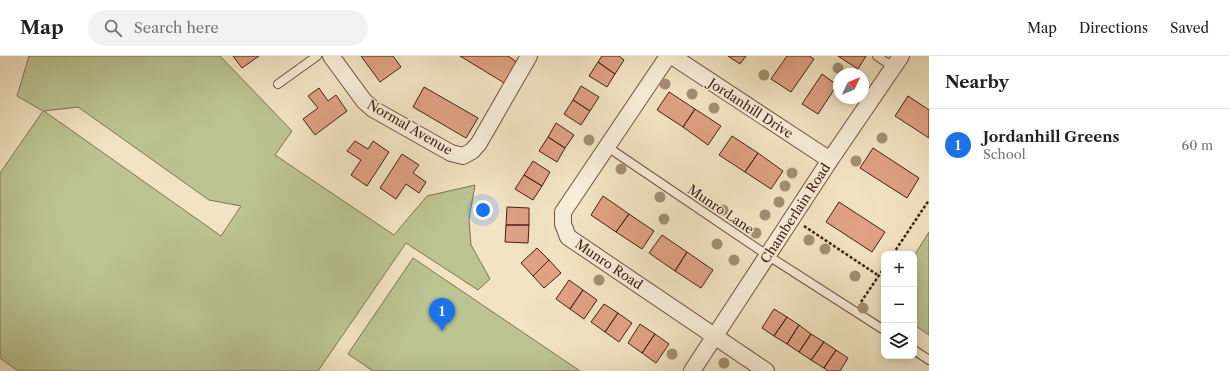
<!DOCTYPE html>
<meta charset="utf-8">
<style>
body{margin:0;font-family:"Libre Caslon Text",serif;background:#f2f2f2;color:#222}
.controls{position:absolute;right:12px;bottom:12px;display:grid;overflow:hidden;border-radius:8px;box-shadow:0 2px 10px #0003}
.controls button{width:36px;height:36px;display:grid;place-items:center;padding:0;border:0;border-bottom:1px solid #e0e0e0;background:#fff;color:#222;font:20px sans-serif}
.compass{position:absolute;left:833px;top:12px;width:36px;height:36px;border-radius:50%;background:#fff;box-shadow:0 2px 10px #0003;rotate:46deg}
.you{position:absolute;left:483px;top:154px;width:14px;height:14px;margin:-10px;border:3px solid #fff;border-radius:50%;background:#1a73e8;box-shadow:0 0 0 6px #1a73e833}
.badge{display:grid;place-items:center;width:26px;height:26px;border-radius:50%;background:#1a73e8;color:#fff;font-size:13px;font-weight:700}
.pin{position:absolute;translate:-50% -33px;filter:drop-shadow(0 1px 2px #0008)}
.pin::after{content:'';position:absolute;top:21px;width:14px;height:12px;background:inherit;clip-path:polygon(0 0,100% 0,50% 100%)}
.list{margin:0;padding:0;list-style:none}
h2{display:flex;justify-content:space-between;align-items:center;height:52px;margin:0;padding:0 16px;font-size:17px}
h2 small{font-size:13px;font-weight:400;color:#767676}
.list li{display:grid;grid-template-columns:26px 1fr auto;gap:12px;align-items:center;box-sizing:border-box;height:72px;padding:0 16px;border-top:1px solid #e0e0e0}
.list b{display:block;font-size:15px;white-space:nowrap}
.list p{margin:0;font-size:13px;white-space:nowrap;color:#767676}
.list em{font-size:13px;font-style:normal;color:#767676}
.icon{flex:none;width:22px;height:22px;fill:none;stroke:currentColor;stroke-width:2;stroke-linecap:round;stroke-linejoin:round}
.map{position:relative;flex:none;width:929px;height:315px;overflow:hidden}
header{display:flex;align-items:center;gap:24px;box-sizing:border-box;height:56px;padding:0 20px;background:#fff;border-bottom:1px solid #e0e0e0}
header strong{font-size:19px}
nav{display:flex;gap:22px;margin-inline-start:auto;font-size:14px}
.search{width:280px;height:36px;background:#f2f2f2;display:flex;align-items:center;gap:10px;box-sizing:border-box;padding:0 14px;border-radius:22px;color:#767676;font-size:15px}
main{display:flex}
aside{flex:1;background:#fff}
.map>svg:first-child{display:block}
.green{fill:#bcc493;stroke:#807252;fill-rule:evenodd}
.building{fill:#e0a184;stroke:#442012}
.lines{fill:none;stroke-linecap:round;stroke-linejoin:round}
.service-casing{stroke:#70513e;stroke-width:10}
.minor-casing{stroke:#70513e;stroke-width:18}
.path{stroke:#442012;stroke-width:2.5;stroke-dasharray:3 2;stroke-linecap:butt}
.service{stroke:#f7edd8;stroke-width:8}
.minor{stroke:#f7edd8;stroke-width:16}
.tree{fill:#a38f73}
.labels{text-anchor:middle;stroke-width:3;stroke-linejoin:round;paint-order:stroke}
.street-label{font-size:13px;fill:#442012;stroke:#f7edd8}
</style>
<header>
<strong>Map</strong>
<div class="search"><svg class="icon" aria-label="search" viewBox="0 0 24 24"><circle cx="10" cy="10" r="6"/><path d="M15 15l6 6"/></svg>Search here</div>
<nav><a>Map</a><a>Directions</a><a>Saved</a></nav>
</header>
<main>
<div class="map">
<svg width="929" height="315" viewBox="0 0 929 315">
<rect width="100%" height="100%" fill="#f2e4c3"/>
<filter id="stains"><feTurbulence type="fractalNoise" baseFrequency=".005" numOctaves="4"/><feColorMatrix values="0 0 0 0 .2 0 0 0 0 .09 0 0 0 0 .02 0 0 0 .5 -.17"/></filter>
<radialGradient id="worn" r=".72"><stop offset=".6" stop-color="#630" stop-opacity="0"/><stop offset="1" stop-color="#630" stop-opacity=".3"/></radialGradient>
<path class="green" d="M29 0H220L292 75 275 99 394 179 427 140 475 129 469 163 471 189 490 223 478 234 406 187 318 315H18L0 302V117L43 55 17 40ZM78 51 209 144 241 150 221 180 44 55Z
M929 176V279L914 269V200Z
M413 202 580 315H373L348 298Z"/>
<path class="building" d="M233 0H259L242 12Z
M361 0H393L401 11 380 26Z
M460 0H508L518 7 506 28Z
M602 0H619L624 4 615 18 598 6Z
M728 0H746L740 8Z
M787 0H809L814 3 791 36 771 23Z
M838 0H866L858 13Z
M598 6 615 18 607 31 589 20Z
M822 18 837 29 818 58 802 48Z
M581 30 599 41 590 55 573 44Z
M424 31 478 62 466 82 413 51Z
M319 32 328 45 336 39 347 55 315 79 303 63 318 52 308 40Z
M669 36 695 53 683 71 657 54Z
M908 40 929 54V82L895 60Z
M573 44 590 55 581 69 564 58Z
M695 53 721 70 708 89 683 71Z
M556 67 574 79 565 92 548 81Z
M732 80 758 97 745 116 719 99Z
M548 81 565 92 557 106 539 95Z
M355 85 368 93 373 85 389 96 367 130 351 119 361 104 347 95Z
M873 92 919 122 907 142 860 112Z
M758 97 783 115 771 133 745 116Z
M402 98 419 109 413 117 426 126 419 137 406 128 396 143 380 132Z
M533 105 550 116 542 130 524 119Z
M524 119 542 130 533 144 515 133Z
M603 140 629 158 616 176 591 159Z
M839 146 885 176 872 196 826 166Z
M507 151 529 152V169H506Z
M629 158 654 175 642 193 616 176Z
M506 169H529L528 187 505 186Z
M662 179 687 196 675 215 649 197Z
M537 192 549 204 533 220 521 207Z
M687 196 713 214 701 232 675 215Z
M549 204 561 217 544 232 533 220Z
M569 224 583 234 570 253 556 243Z
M583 234 597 244 584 263 570 253Z
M604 248 618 257 605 276 591 266Z
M774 253 787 261 774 280 762 272Z
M618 257 632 267 619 286 605 276Z
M787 261 799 269 787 288 774 280Z
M640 268 655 278 642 297 628 287Z
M799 269 811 278 799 296 787 288Z
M655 278 669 288 656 307 642 297Z
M811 278 824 286 811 304 799 296Z
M824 286 836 294 824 312 811 304Z
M836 294 848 302 840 315H828L824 312Z"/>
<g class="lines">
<defs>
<path id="service" d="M877 0 893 11
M278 28 317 0
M606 90 767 199 884 274
M914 294 929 304"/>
<path id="minor" d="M331 0 364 45 373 53 451 97 463 100 472 95 479 87 529 0
M668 0 563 156V168L568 181 766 315
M672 0 830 104
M692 315 830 104 901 0"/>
</defs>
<use href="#service" class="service-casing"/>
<use href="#minor" class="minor-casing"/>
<path class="path" d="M804 170 879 220
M893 198 929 144
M861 246 884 212"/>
<use href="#service" class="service"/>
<use href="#minor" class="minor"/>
</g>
<g class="tree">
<circle cx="838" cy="12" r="5.5"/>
<circle cx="764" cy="19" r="5.5"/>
<circle cx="665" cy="28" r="5.5"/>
<circle cx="692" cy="38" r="5.5"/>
<circle cx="714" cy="52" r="5.5"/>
<circle cx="882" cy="82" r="5.5"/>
<circle cx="589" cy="84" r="5.5"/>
<circle cx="856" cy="105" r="5.5"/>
<circle cx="621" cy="113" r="5.5"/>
<circle cx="792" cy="117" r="5.5"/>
<circle cx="785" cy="130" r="5.5"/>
<circle cx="660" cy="141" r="5.5"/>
<circle cx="779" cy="146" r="5.5"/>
<circle cx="723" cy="154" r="5.5"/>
<circle cx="765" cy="159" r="5.5"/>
<circle cx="664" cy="163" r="5.5"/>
<circle cx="756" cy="177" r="5.5"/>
<circle cx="809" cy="184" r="5.5"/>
<circle cx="717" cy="188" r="5.5"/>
<circle cx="825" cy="193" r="5.5"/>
<circle cx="734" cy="204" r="5.5"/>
<circle cx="855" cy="220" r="5.5"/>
<circle cx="599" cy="224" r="5.5"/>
<circle cx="863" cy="252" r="5.5"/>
<circle cx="672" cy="298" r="5.5"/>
<circle cx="724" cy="307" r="5.5"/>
</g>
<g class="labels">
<g class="street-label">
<text transform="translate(751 52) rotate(33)" y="5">Jordanhill Drive</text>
<text transform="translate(410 71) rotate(30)" y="5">Normal Avenue</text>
<text transform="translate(721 153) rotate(34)" y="5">Munro Lane</text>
<text transform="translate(795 157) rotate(-57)" y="5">Chamberlain Road</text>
<text transform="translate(609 208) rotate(34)" y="5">Munro Road</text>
</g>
</g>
<rect width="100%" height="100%" filter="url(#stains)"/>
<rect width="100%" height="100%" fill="url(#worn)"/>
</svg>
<div class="controls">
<button>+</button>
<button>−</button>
<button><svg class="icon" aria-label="layers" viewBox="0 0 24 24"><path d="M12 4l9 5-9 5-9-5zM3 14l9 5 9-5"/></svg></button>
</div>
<svg class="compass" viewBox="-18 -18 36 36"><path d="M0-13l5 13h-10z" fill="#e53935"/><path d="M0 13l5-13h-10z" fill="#767676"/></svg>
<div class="you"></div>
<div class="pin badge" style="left:442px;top:275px">1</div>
</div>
<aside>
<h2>Nearby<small></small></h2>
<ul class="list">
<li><span class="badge">1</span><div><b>Jordanhill Greens</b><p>School</p></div><em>60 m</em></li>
</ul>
</aside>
</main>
